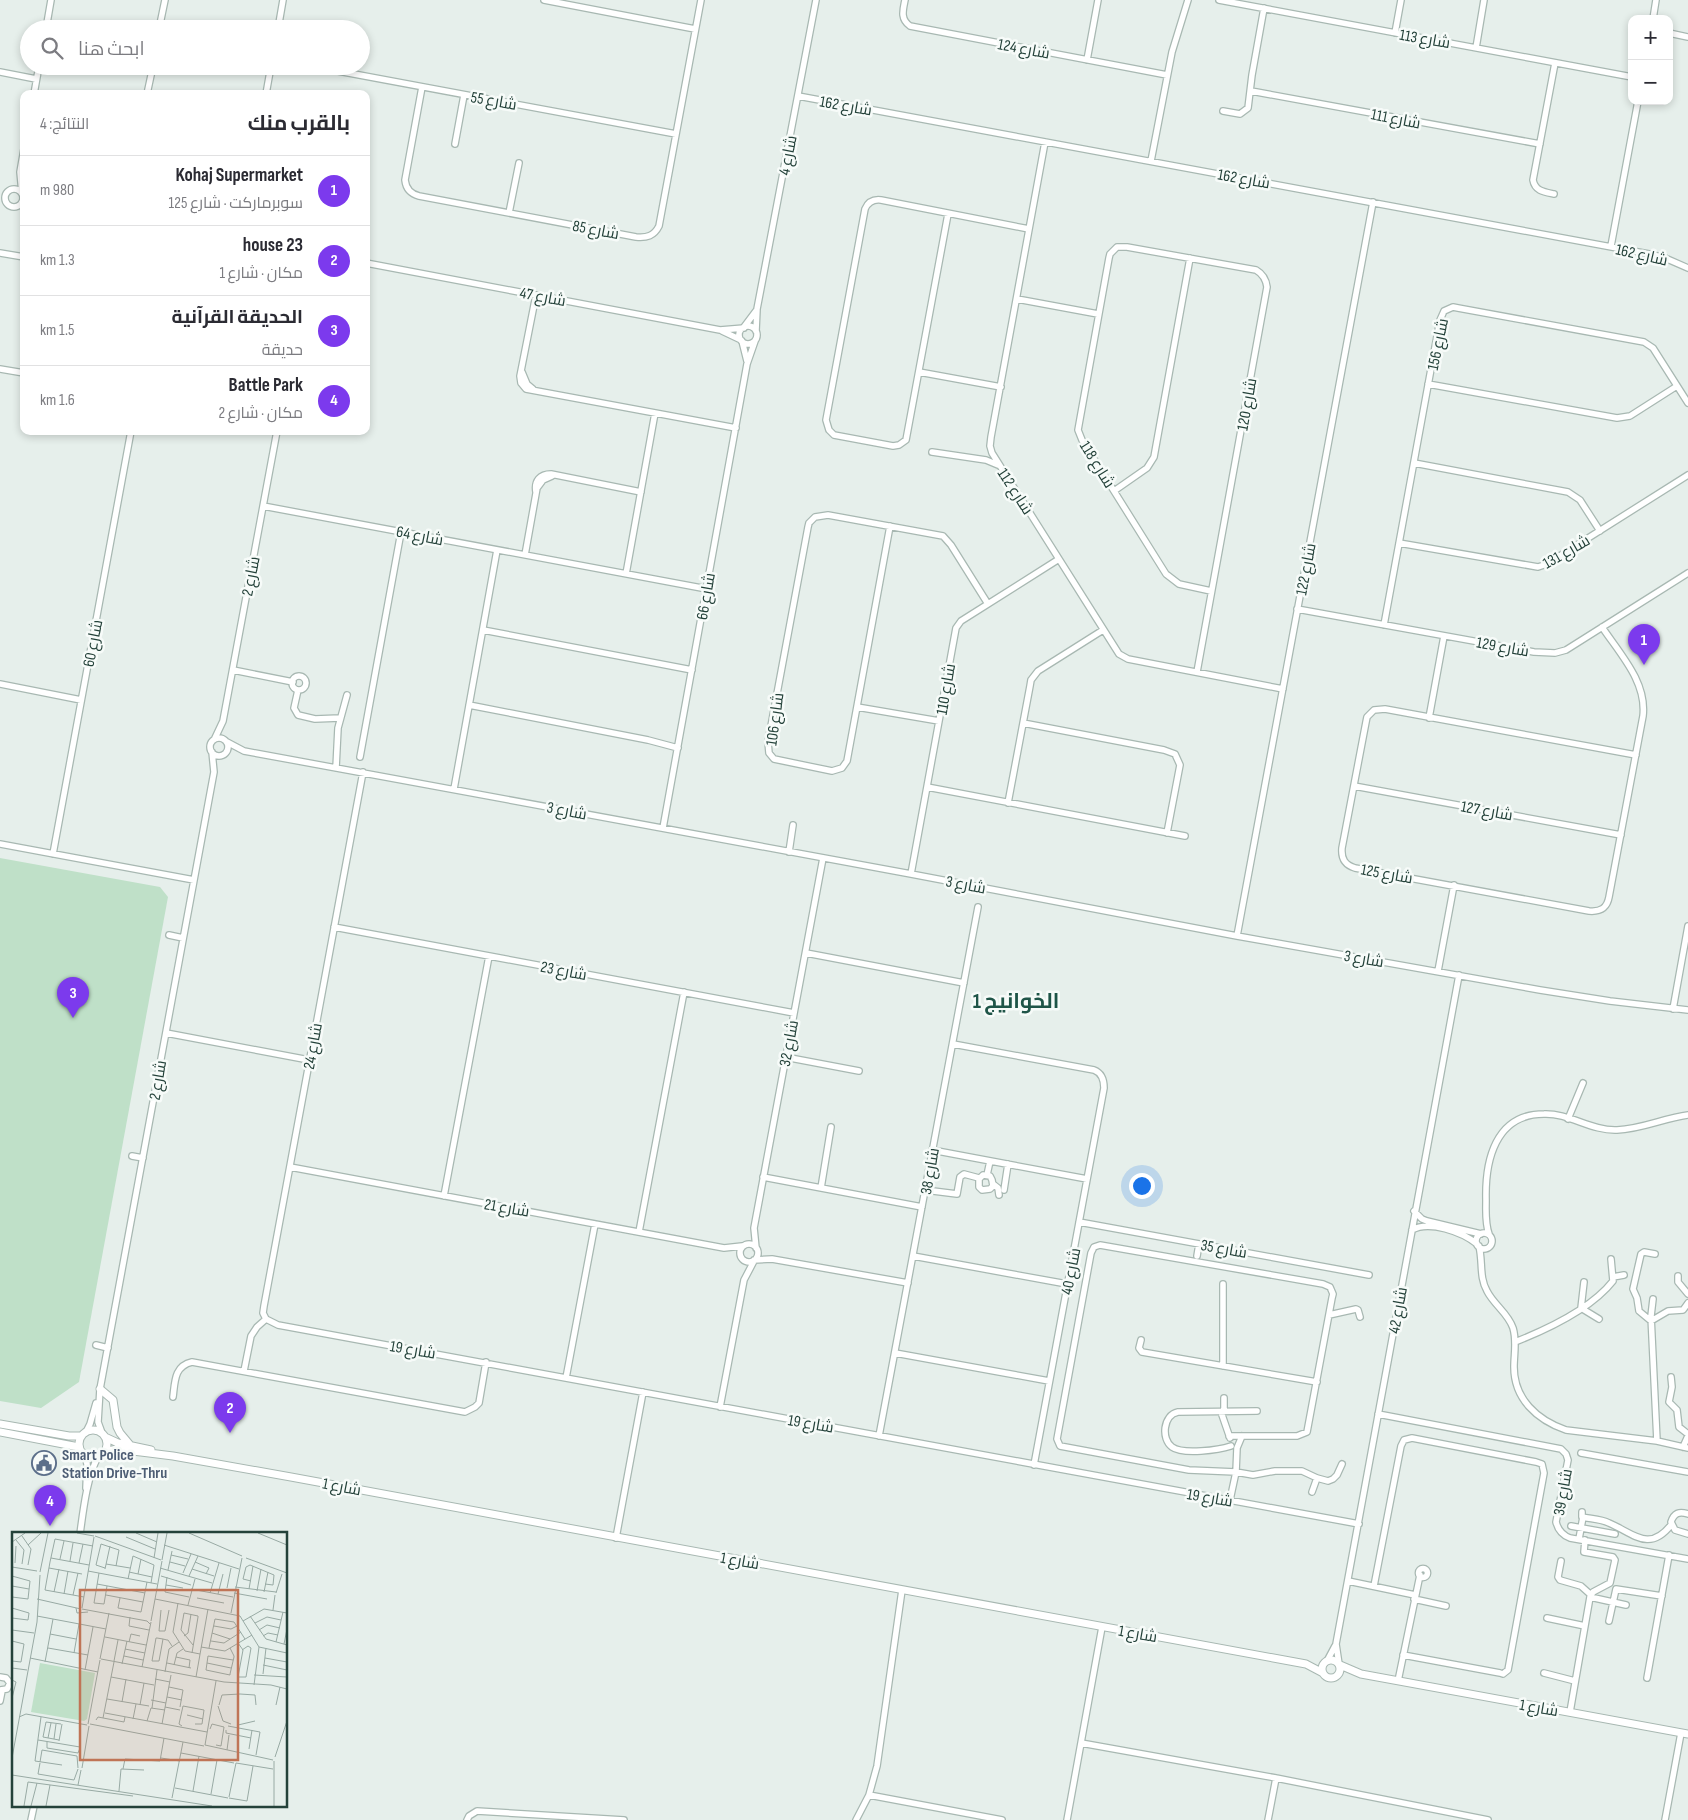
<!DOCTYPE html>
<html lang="ar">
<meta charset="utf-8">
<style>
body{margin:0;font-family:"Sofia Sans Condensed",Cairo,sans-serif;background:#f2f2f3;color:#2b2b33;direction:rtl}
.controls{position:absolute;right:15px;top:15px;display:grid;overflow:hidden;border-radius:10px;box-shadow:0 2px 8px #0003}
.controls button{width:45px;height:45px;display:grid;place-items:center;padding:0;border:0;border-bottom:1px solid #e1e1e2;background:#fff;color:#2b2b33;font:25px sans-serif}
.you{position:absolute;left:1141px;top:1185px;width:18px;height:18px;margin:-12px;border:4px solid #fff;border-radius:50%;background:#1a73e8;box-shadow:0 0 0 8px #1a73e833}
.badge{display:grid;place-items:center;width:32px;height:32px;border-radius:50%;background:#7c3aed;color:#fff;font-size:16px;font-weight:700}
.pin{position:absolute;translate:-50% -41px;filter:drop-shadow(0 1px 2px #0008)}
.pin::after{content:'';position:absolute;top:26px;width:18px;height:15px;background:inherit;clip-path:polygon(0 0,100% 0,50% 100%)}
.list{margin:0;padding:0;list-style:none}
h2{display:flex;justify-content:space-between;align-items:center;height:65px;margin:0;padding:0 20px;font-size:21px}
h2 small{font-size:16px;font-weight:400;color:#7c7c81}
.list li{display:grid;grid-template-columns:32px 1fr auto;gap:15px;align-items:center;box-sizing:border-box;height:70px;padding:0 20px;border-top:1px solid #e1e1e2}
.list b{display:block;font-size:19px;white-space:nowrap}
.list p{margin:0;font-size:16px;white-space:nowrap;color:#7c7c81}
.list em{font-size:16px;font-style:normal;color:#7c7c81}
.icon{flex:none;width:28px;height:28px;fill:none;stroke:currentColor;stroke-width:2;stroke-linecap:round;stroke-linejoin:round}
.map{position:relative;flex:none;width:1688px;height:1820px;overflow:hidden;direction:ltr}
.search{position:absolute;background:#fff;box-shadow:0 2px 8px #0003;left:20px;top:20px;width:350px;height:55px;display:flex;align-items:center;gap:12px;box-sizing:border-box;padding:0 18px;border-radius:28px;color:#7c7c81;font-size:19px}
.panel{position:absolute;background:#fff;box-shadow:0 2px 8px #0003;left:20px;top:90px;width:350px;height:345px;border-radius:10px;direction:rtl}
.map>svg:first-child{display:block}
.green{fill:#bfe0c8}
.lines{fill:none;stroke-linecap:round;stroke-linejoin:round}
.minor-casing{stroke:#a8b8b2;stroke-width:8}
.tertiary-casing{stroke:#a8b8b2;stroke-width:9}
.minor{stroke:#fff;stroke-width:5.5}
.tertiary{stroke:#fff;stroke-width:7}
.labels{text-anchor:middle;stroke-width:5;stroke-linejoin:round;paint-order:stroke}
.street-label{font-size:16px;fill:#24423a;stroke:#f7fbf9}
.service-label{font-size:16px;font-weight:bold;fill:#4e5e75;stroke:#f7fbf9;text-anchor:start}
.district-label{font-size:21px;font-weight:bold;fill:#1f5548;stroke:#f7fbf9}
.inset-road{fill:none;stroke:#98aaa4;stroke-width:1}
.view{fill:#c07456;fill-opacity:0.15;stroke:#c07456;stroke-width:2.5}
.inset-edge{fill:none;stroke:#24423a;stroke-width:2.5}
</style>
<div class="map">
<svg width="1688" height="1820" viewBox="0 0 1688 1820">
<rect width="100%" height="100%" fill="#e6efeb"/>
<path class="green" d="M0 858 160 887 168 897 79 1382 41 1408 0 1401Z"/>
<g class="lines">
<defs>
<path id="minor" d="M544 0 695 29
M905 0C903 10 900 19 910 26L1167 75
M1219 0 1632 77
M1653 19 1656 0
M46 29 51 0
M159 29 165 0
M278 29 283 0
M1395 33 1401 0
M1669 33 1688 37
M1476 48 1484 0
M1087 60 1098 0
M311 66 676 134
M0 72 36 79
M422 87 405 180C406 189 411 194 419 196L636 237C647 238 654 236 659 226L701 0
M1251 91 1540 144
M34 94 39 66
M147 94 153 66
M266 94 271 66
M798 96 1649 254 1665 258 1688 268
M1223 111 1240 114 1248 108 1252 75 1264 8
M1045 142 991 437 990 446 992 453 1119 654 1128 659 1283 689
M455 144 464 95
M1151 161 1172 52 1188 0
M5 198a9 9 0 1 1 18 0a9 9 0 1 1-18 0Z
M22 193 20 172 24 149
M1554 194C1544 192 1535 191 1533 180L1555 63
M509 213 519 163
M948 214 906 440 899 445 893 446 834 435 829 430 826 420 865 209C868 202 873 199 881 200L1029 229
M1611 246 1638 101
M0 253 24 257
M366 263 720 330 744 328
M536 295 520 376 521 383 526 389 736 428
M1017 299 1098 314
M739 335a9 9 0 1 1 18 0a9 9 0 1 1-18 0Z
M744 327 756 311
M722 331 741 340
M756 331 757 309 816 0
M742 341 747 361
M0 369 24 373
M522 372 527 384 533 389
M919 372 1001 387
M1428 384 1617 418 1630 416 1677 386
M932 452 986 460 998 465
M1414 463 1568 492 1580 500 1600 531
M1114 491 1147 468 1154 457 1190 258
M536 492C534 481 540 474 551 474L641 492
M263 506 707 589
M890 526 847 761 842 768 832 771 774 759 769 753 768 742 808 527 809 523 815 517 828 515 943 536 951 545 988 604
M1399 543 1538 567 1547 564 1688 475
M525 555 537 488 543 480 552 476
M626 574 655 413
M1297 609 1534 652 1555 653 1566 650 1688 573
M1384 625 1440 320 1444 311 1453 307 1458 308 1644 342 1653 348 1688 403
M1602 627C1620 654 1647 682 1643 716L1609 897C1607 908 1601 912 1589 911L1355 868C1345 865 1341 859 1342 848L1366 722 1367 717 1374 710 1385 709 1636 755
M483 630 692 670
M233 670 293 682
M1197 672 1267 287C1266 279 1263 274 1256 270L1127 247H1117L1110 254 1109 258 1078 430 1082 440 1166 574 1179 584 1211 591
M292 683a7 7 0 1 1 14 0a7 7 0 1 1-14 0Z
M0 684 81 700
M298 690 294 708 298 715 315 719 340 718
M469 705 648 740 678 748
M857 707 939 721
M1429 718 1444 636
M1023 723 1164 750 1175 754 1180 765 1167 833
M210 747a9 9 0 1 1 18 0a9 9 0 1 1-18 0Z
M215 738 223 721 277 431
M227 742 244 751 911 874 1237 936 1540 990 1610 1001 1688 1010
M360 757 401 532
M336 768 338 728 347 695
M1354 786 1621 835
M927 787 1185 836
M454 789 497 550
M1008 803 1030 686 1031 680 1038 671 1103 630
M663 828 747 364 755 341
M0 844 194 880
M789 852 793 825
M53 854 131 431
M911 874 956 628 961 621 1059 559
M334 927 794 1013
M169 935 183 938
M1237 936 1373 202
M806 953 964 983
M1438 971 1454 885
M1673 1009 1688 926
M166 1033 309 1060
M953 1044 1094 1070C1102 1073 1104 1080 1104 1088L1034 1465
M785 1057 859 1071
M1568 1119 1583 1083
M932 1150 1087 1179
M132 1156 143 1158
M290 1167 724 1248 742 1246
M987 1175 990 1161
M763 1177 922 1207
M993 1184 998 1188 999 1195
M821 1188 831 1127
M925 1190 957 1194 960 1177 964 1174 979 1178V1187L982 1190 990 1189 993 1186 992 1180 990 1176 983 1175 979 1179
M1004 1190 1008 1164
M444 1196 489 956
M1414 1211 1422 1219 1427 1221 1481 1234
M1079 1222 1369 1275
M1412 1230C1429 1220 1462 1232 1477 1244
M639 1232 684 992
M1476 1241a8 8 0 1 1 16 0a8 8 0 1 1-16 0Z
M1489 1234C1485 1223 1486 1212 1486 1200 1485 1161 1495 1114 1544 1114 1569 1113 1591 1131 1617 1130 1642 1129 1664 1118 1688 1115
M740 1253a9 9 0 1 1 18 0a9 9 0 1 1-18 0Z
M1479 1246C1483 1262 1479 1277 1487 1291 1494 1305 1508 1313 1513 1328 1517 1341 1514 1354 1514 1367 1514 1399 1537 1420 1566 1430L1657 1441 1688 1448
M756 1248 754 1228 823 858
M1655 1254 1644 1252 1641 1254 1633 1289 1637 1298 1639 1311 1651 1321 1668 1311 1683 1310 1688 1303
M913 1256 1067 1284
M1197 1256 1199 1244
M754 1260 772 1259 908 1283
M1678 1276V1282L1688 1294
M1613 1277 1624 1275
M1584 1282 1581 1308 1599 1319
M1653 1299 1651 1316 1657 1441
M1329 1315 1356 1309 1358 1310 1360 1317
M266 1319 278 1325C638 1389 998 1458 1359 1524
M266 1319 263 1313 264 1306 363 772
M1141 1340 1139 1348 1142 1352 1317 1382
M1515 1342C1548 1329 1591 1309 1613 1281L1611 1259
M96 1345 108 1348
M895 1353 1049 1381
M1223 1366V1284
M244 1371 251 1336 257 1327 266 1319
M1671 1377 1672 1387 1669 1402 1677 1410 1679 1427 1688 1434
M566 1378 595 1224
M173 1397C175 1382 174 1366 192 1362L465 1412 475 1407 479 1403 486 1362
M1224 1398V1412
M720 1407 744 1280 754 1261
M1221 1412 1230 1438
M1378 1414 1561 1449 1566 1454 1568 1460 1556 1522C1558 1530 1562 1535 1570 1538L1688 1559
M86 1432 90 1424 96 1403
M102 1433 98 1422 100 1389 214 772 212 752
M879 1436 978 907
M1229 1436H1297L1307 1432 1332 1298 1333 1294 1330 1287 1323 1284 1100 1245 1094 1247 1091 1253 1057 1439 1060 1446 1189 1470 1236 1472 1253 1475 1275 1471H1302L1317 1478 1328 1481 1333 1479 1337 1475 1342 1464
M1231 1446C1219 1450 1183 1455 1172 1447 1161 1439 1163 1415 1178 1412L1257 1411
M1683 1447 1688 1436
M1581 1453 1688 1472
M85 1456 87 1464 86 1488
M1312 1492 1317 1478
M1230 1500 1236 1472 1237 1448 1242 1436
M1582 1512V1517C1591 1519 1601 1519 1609 1523 1633 1533 1649 1553 1671 1525
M1688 1514C1679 1511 1674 1513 1671 1522L1675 1530 1688 1534
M1571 1526 1615 1534
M80 1534C83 1512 87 1476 98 1457
M616 1538 643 1392
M1579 1539 1583 1517
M1561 1561 1558 1577 1560 1580 1581 1586 1591 1595
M1418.5 1573a4.5 4.5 0 1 1 9 0a4.5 4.5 0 1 1-9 0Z
M1348 1581 1415 1595
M1374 1586 1401 1446 1404 1440 1412 1438 1536 1462 1542 1464 1544 1473 1508 1670 1503 1674 1500 1673 1403 1655
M1590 1597 1626 1605
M1414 1599 1446 1606
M1547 1618 1585 1626
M1609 1621 1616 1589 1662 1596
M1327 1661 1335 1646
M1339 1664 1336 1644 1459 975
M1544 1673 1575 1681
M0 1677 6 1678 10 1683 7 1689 0 1690
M1647 1678 1669 1555
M1398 1681 1420 1575
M0 1701 2 1691
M1570 1712 1590 1597 1593 1592 1610 1583 1615 1560 1613 1557 1584 1552 1585 1540
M1081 1743 1276 1778 1488 1820
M869 1795 1002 1820
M31 1820 34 1806
M467 1820 469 1816 477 1811 624 1820
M856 1820 869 1795 877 1766 902 1590
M1067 1820 1102 1627
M1268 1820 1276 1778
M1665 1820 1681 1733"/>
<path id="tertiary" d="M100 1389 113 1400 117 1427 120 1433 130 1445
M0 1424 69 1436H81
M79 1444a14 14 0 1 1 28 0a14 14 0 1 1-28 0Z
M0 1432 79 1447
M105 1437 118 1443 151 1450
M104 1452 117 1449 173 1456 291 1477 1306 1664 1323 1673
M1322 1669a9 9 0 1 1 18 0a9 9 0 1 1-18 0Z
M1340 1665 1361 1674 1688 1734"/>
</defs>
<use href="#minor" class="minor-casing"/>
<use href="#tertiary" class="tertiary-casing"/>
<use href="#minor" class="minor"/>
<use href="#tertiary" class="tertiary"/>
</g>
<defs>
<symbol id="civic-ring" viewBox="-11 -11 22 22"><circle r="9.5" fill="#f7fbf9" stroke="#5c6f8a" stroke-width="1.5"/><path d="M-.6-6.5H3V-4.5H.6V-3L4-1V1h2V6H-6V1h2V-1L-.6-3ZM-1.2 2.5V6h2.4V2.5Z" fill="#5c6f8a"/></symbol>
</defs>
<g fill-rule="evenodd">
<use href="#civic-ring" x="30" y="1449" width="28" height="28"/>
</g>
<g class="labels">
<g class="street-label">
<text transform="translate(1425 38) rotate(10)" y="6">شارع 113</text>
<text transform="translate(1024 48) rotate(11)" y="6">شارع 124</text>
<text transform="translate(494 100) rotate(10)" y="6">شارع 55</text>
<text transform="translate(846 105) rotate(10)" y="6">شارع 162</text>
<text transform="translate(1396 118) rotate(11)" y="6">شارع 111</text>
<text transform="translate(787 155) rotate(-79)" y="6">شارع 4</text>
<text transform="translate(1244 178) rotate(10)" y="6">شارع 162</text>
<text transform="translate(596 229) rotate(11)" y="6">شارع 85</text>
<text transform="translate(1642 254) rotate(13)" y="6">شارع 162</text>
<text transform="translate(543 296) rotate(11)" y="6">شارع 47</text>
<text transform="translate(1437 344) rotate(-78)" y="6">شارع 156</text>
<text transform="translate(1246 404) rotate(-80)" y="6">شارع 120</text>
<text transform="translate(1098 464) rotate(58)" y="6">شارع 118</text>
<text transform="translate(1016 491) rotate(57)" y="6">شارع 112</text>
<text transform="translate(420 535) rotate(11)" y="6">شارع 64</text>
<text transform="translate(1566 551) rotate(-30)" y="6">شارع 131</text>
<text transform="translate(1305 569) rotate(-79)" y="6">شارع 122</text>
<text transform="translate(250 576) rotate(-79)" y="6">شارع 2</text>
<text transform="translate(705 596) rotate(-80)" y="6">شارع 66</text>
<text transform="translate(92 643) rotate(-79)" y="6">شارع 60</text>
<text transform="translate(1503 646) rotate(10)" y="6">شارع 129</text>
<text transform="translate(945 689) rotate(-80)" y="6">شارع 110</text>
<text transform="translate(774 719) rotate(-82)" y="6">شارع 106</text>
<text transform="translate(567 810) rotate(11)" y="6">شارع 3</text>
<text transform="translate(1487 810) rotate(10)" y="6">شارع 127</text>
<text transform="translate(1387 873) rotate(10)" y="6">شارع 125</text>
<text transform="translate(966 884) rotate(11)" y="6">شارع 3</text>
<text transform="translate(1364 958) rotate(10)" y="6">شارع 3</text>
<text transform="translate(564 970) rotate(11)" y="6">شارع 23</text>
<text transform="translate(788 1043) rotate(-79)" y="6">شارع 32</text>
<text transform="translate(312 1046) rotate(-80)" y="6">شارع 24</text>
<text transform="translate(157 1080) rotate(-80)" y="6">شارع 2</text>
<text transform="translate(929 1171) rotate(-80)" y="6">شارع 38</text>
<text transform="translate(507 1207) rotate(10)" y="6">شارع 21</text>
<text transform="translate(1224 1248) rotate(10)" y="6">شارع 35</text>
<text transform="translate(1070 1271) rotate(-79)" y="6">شارع 40</text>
<text transform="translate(1397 1310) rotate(-80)" y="6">شارع 42</text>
<text transform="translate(413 1349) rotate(10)" y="6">شارع 19</text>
<text transform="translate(811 1423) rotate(10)" y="6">شارع 19</text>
<text transform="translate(342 1486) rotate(11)" y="6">شارع 1</text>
<text transform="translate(1562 1492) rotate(-80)" y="6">شارع 39</text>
<text transform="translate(1210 1497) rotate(10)" y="6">شارع 19</text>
<text transform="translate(740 1560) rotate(10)" y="6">شارع 1</text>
<text transform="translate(1138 1633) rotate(10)" y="6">شارع 1</text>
<text transform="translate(1539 1707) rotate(10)" y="6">شارع 1</text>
</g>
<g class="service-label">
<text x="62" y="1460">Smart Police<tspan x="62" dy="18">Station Drive-Thru</tspan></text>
</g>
<g class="district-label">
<text x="1016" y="1008">الخوانيج 1</text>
</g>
</g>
<g transform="translate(12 1532)">
<rect width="275" height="275" fill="#e6efeb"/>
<path d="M28 131 83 141 75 187 72 189 19 180Z" fill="#bfe0c8"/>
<path class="inset-road" d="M65 1 82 4M124 1 145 10M177 1 230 24M246 1 275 13M10 4 19 17 16 33M83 4 149 28M114 5 143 17M4 8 12 18 10 32M0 10 13 1M16 13 29 1M152 13 227 37M159 23 176 27M39 26 77 33M142 26 146 1M234 26 275 41M48 27 52 9M150 28 155 1M58 29 61 11M158 30 173 34M183 30 197 36 194 42M3 31 4 14M67 31 71 12M94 32 118 36M0 35 25 39M37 36 70 42M93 36 84 33 89 12 107 18 104 34M148 36 200 51M93 37 98 14M180 37 202 44M156 38 160 19M76 39 145 52M28 40 36 1M117 40 140 45M87 41 82 71 92 72 95 54M171 41 179 22M126 42 129 27M0 44 18 49 16 67 0 65M149 44 179 53M177 44 186 24M155 45 153 60 177 65M116 47 121 24 142 33 139 51M239 49 231 47 234 35 238 33 262 43 261 53 253 52M85 52 133 61M154 53 171 56M0 54 17 57M223 55 264 60M215 56 219 36M179 57 221 65M237 57 241 34M245 59 249 37M42 60 47 37M252 60 256 40M198 61 207 31M222 61 255 67M264 61 270 42M52 62 56 39M206 62 211 42M61 63 66 41M94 63 131 70M72 65 33 58 38 30 43 7 81 14M108 66 106 76 129 80 135 50M185 66 212 71M25 67 69 77M143 67 228 84 247 115 242 153M166 71 161 100 173 119 188 122M176 73 183 47M0 76 17 81 16 88 0 86M64 76 65 81 76 80M70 76 82 5M70 77 135 89 138 92M261 78 263 63M219 81 230 26M25 84 94 97M238 84 254 107 275 113M118 85 117 94 137 98M139 89 150 29M231 89 252 77 275 81M243 91 255 85 269 88M202 94 219 97 225 94M0 98 22 101M247 98 255 93 268 96M147 99H153L157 78M147 99 149 78M200 101 218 107M38 102 64 107M172 104 176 101 179 82M251 104 256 101 266 103M93 105 134 113M151 107 147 129H140L144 106H145L151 107 155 108H156L160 114M0 109 12 112 9 130 0 129M199 109 212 111 229 100M117 110 119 102 128 104M264 110 271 80M272 112 275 97M189 115 213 119 240 103M247 115 275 121M36 116 76 123M197 116 203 87 222 90 233 107M218 116 222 124V125L218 142V143L194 138 196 124 221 128M113 117 133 121M62 121 67 92M180 121 186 85V84L172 81 169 98 181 113M112 124 131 128M164 125 178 128 177 136M18 126 86 140M253 126 275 130M88 127 97 81M89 127 212 150 259 153 275 157M102 129 106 108M33 130 41 87M155 131 179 136M195 131 219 136M110 132 115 109M162 133 165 121 171 117M251 133 275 138M130 135 139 90M0 136 15 138M73 138 81 95M153 140 157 117 167 110M251 142 254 116M242 143 275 145M99 145 142 153M184 145 196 77M226 145H234L239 116 236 114 230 118M226 145 231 118 226 111M143 147 158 150M0 148 4 150 0 166M157 155 171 158 168 175M155 165 170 168M95 167 137 174M139 168 154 171M110 170 114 147M128 173 132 151M207 173 210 163 228 162 243 163 244 173M264 173 268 155M206 174 211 189 219 192M153 175 168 178M140 176 145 138M93 181 195 200M175 183 191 187M7 185 14 182 75 193M29 185 23 229 50 233M91 186 102 130M121 187 124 172M84 188 86 185 112 190 113 185M135 189 139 176 153 178M76 192 88 128M78 192 192 214M150 192 159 143M226 193 243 189M170 194 167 192 171 174 192 178 190 192H183M216 194 248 200 244 223M198 197 200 192 212 195 209 214 204 213M214 198V201L239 206M36 206 39 191M42 207 44 192M26 208 68 215M47 208 31 205 34 190 49 192M47 209 50 192M35 210V216L66 221 68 216M193 213 261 228M193 213 204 149M237 217 240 198M215 218 217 203M169 221 222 231M263 225 275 189M0 226 25 90 28 43M149 226 168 229M262 229V274M28 230 30 218 65 224 66 236M28 231 26 242 62 248 66 237M224 231 261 237M70 236 77 194M111 237 113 227 148 229 152 206M0 243 200 274M66 253 69 238M163 256 216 266M107 259 109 237 132 238M181 259 187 224M199 262 205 228M217 265 224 231M160 266 171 210M217 266 235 269 241 234M12 274 16 250 121 264M19 274 25 251M34 274 38 253"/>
<path class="view" d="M68 58H226V228H68Z"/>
<rect width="275" height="275" class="inset-edge"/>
</g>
</svg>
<div class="controls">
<button>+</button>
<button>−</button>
</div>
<div class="you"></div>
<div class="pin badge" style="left:1644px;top:665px">1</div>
<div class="pin badge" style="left:230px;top:1433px">2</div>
<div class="pin badge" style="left:73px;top:1018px">3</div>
<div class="pin badge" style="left:50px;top:1526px">4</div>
<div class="search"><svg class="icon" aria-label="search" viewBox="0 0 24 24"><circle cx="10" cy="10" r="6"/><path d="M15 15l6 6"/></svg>ابحث هنا</div>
<section class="panel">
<h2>بالقرب منك<small>النتائج: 4</small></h2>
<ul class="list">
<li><span class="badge">1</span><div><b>Kohaj Supermarket</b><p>سوبرماركت · شارع 125</p></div><em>980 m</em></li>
<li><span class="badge">2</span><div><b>house 23</b><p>مكان · شارع 1</p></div><em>1.3 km</em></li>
<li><span class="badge">3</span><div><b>الحديقة القرآنية</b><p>حديقة</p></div><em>1.5 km</em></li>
<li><span class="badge">4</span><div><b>Battle Park</b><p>مكان · شارع 2</p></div><em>1.6 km</em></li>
</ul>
</section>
</div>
